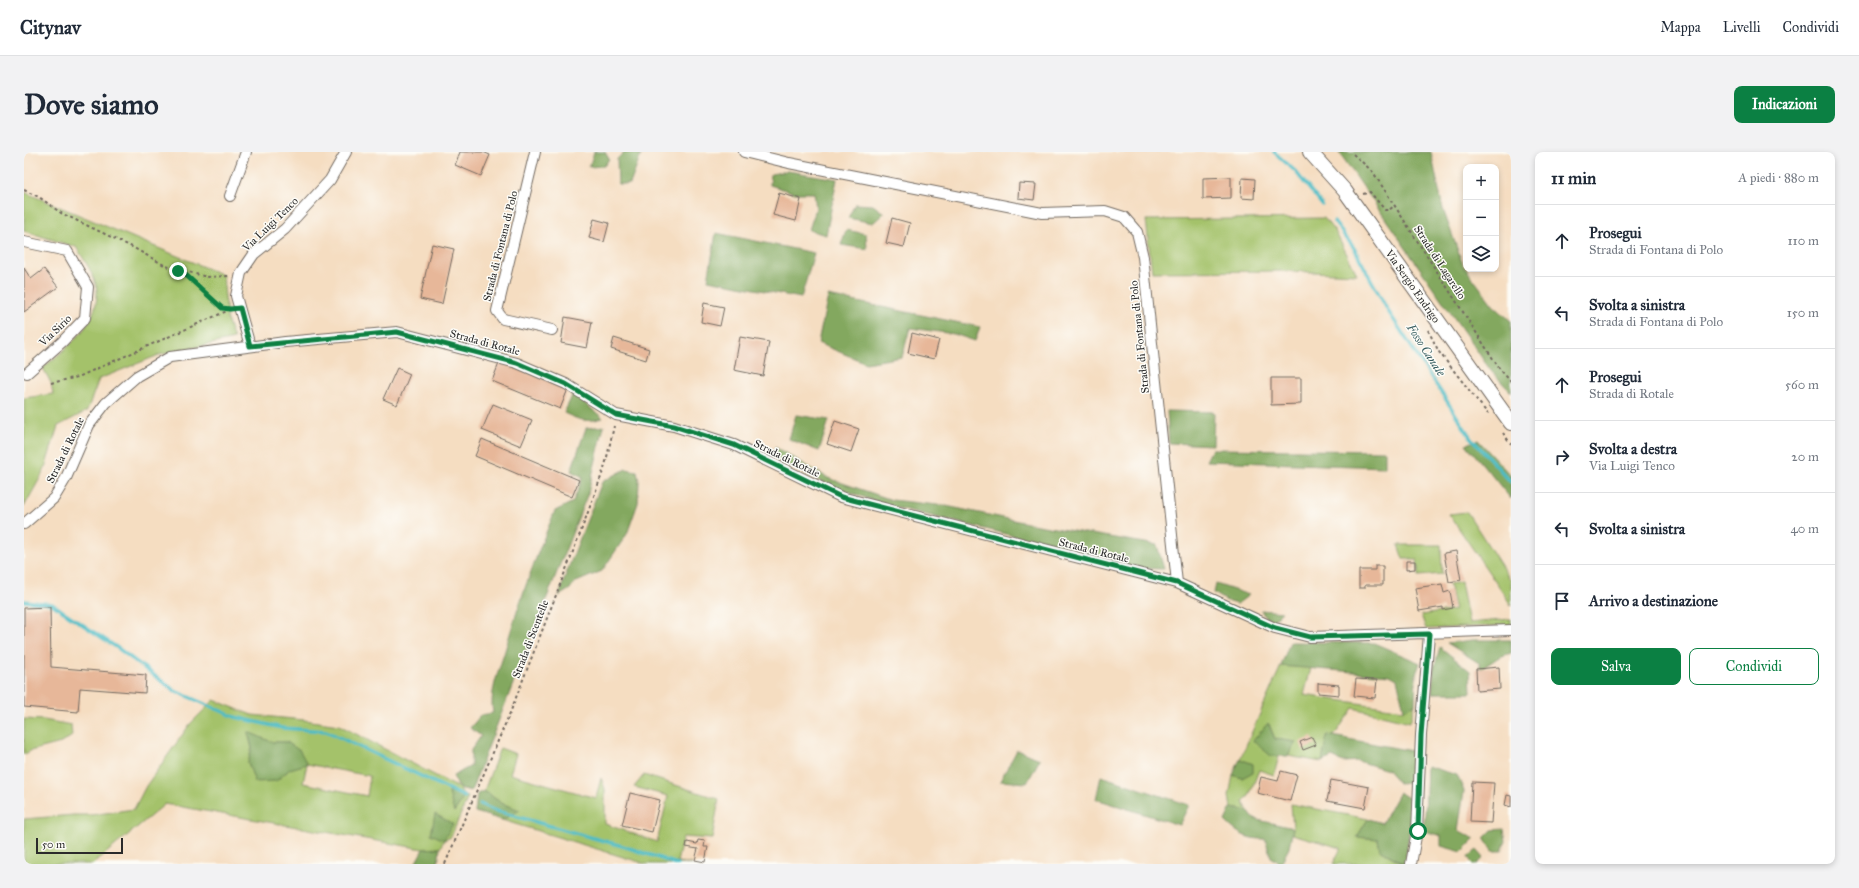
<!DOCTYPE html>
<html lang="it">
<meta charset="utf-8">
<style>
body{margin:0;font-family:"IM FELL Great Primer",serif;background:#f2f2f3;color:#1f2937}
.controls{position:absolute;right:12px;top:12px;display:grid;overflow:hidden;border-radius:8px;box-shadow:0 2px 6px #0003}
.controls button{width:36px;height:36px;display:grid;place-items:center;padding:0;border:0;border-bottom:1px solid #e0e1e3;background:#fff;color:#1f2937;font:20px sans-serif}
.scale{position:absolute;left:12px;bottom:10px;width:87px;box-sizing:border-box;padding-left:4px;border:2px solid #2b2b2b;border-top:0;font-size:11px;line-height:14px;white-space:nowrap;color:#2b2b2b;-webkit-text-stroke:3px #fdfcf7;paint-order:stroke}
.stop{position:absolute;width:12px;height:12px;margin:-9px;border:3px solid #0b8043;border-radius:50%;background:#fff}
.stop.end{background:#0b8043;border-color:#fff;box-shadow:0 1px 4px #0008}
.list{margin:0;padding:0;list-style:none}
h2{display:flex;justify-content:space-between;align-items:center;height:52px;margin:0;padding:0 16px;font-size:17px}
h2 small{font-size:13px;font-weight:400;color:#747a83}
.list li{display:grid;grid-template-columns:26px 1fr auto;gap:12px;align-items:center;box-sizing:border-box;height:72px;padding:0 16px;border-top:1px solid #e0e1e3}
.list b{display:block;font-size:15px;white-space:nowrap}
.list p{margin:0;font-size:13px;white-space:nowrap;color:#747a83}
.list em{font-size:13px;font-style:normal;color:#747a83}
.actions{display:flex;gap:8px;padding:12px 16px}
.actions a{flex:1;padding:9px 0;border:1px solid #0b8043;border-radius:8px;text-align:center;font-size:14px;color:#0b8043}
.actions .main{background:#0b8043;color:#fff}
.icon{flex:none;width:22px;height:22px;fill:none;stroke:currentColor;stroke-width:2;stroke-linecap:round;stroke-linejoin:round}
.map{position:relative;flex:none;width:1487px;height:712px;overflow:hidden;border-radius:8px}
header{display:flex;align-items:center;gap:24px;box-sizing:border-box;height:56px;padding:0 20px;background:#fff;border-bottom:1px solid #e0e1e3}
header strong{font-size:19px}
nav{display:flex;gap:22px;margin-inline-start:auto;font-size:14px}
.intro{display:flex;align-items:center;justify-content:space-between;box-sizing:border-box;height:96px;padding:0 24px}
h1{margin:0;font-size:28px}
.button{padding:10px 18px;border-radius:8px;background:#0b8043;color:#fff;font-size:14px;font-weight:700}
main{display:flex;gap:24px;padding:0 24px}
aside{flex:1;background:#fff;border-radius:8px;box-shadow:0 2px 6px #0003}
.map>svg:first-child{display:block}
.green{fill:#a4c26a;stroke:#68764a;fill-rule:evenodd}
.forest{fill:#83a85e;stroke:#576a44}
.lines{fill:none;stroke-linecap:round;stroke-linejoin:round}
.stream{stroke:#4ebcc5;stroke-width:3.5}
.building{fill:#e7b799}
.street-casing{stroke:#726960;stroke-width:12}
.secondary-casing{stroke:#726960;stroke-width:16}
.path{stroke:#726960;stroke-width:2;stroke-dasharray:3 3;stroke-linecap:butt}
.street{stroke:#fff;stroke-width:10}
.secondary{stroke:#fff;stroke-width:14}
.route{stroke:#0b8043;stroke-width:5}
.labels{text-anchor:middle;stroke-width:3;stroke-linejoin:round;paint-order:stroke}
.street-label{font-size:11px;fill:#2b2b2b;stroke:#fdfcf7}
.water-label{font-size:12px;font-style:italic;fill:#375e61;stroke:#fdfcf7}
</style>
<header>
<strong>Citynav</strong>
<nav><a>Mappa</a><a>Livelli</a><a>Condividi</a></nav>
</header>
<div class="intro"><h1>Dove siamo</h1><a class="button">Indicazioni</a></div>
<main>
<div class="map">
<svg width="1487" height="712" viewBox="0 0 1487 712">
<rect width="100%" height="100%" fill="#fdfcf7"/>
<filter id="ink" filterUnits="userSpaceOnUse"><feTurbulence type="fractalNoise" baseFrequency=".025" numOctaves="2"/><feDisplacementMap in="SourceGraphic" scale="8" xChannelSelector="R" yChannelSelector="G"/><feConvolveMatrix kernelMatrix="1 2 1 2 8 2 1 2 1" color-interpolation-filters="sRGB"/></filter>
<filter id="wash" filterUnits="userSpaceOnUse"><feTurbulence type="fractalNoise" baseFrequency=".012" numOctaves="4" result="noise"/><feDisplacementMap in="SourceGraphic" scale="16" xChannelSelector="R" yChannelSelector="G"/><feGaussianBlur stdDeviation="0.9" result="paint"/><feColorMatrix in="noise" values="0 0 0 0 0 0 0 0 0 0 0 0 0 0 0 0 0 1.4 0 .05"/><feComposite in="paint" operator="in"/></filter>
<g filter="url(#wash)">
<rect width="100%" height="100%" fill="#f5ddc1"/>
<path class="green" d="M0 40 199 123 203 167 210 187 135 203 75 227 63 259 34 274 20 319 0 355V246L29 242 27 231 19 216C43 195 74 174 73 139 72 124 59 106 52 95L0 79Z
M1300 66 1312 81 1333 122 1266 119 1128 120 1122 68Z
M1443 360 1487 429V453L1425 362Z
M1374 393H1417L1418 422 1395 424 1393 407H1379Z
M1437 430 1445 471 1487 467V473L1402 477 1397 463 1431 458 1425 432Z
M1257 514 1287 516 1280 543 1380 558 1391 552 1386 570 1329 556 1310 584 1303 583 1298 610 1264 604 1271 590 1251 587 1245 572 1247 604H1255L1250 623 1235 618 1225 644 1219 649 1224 659 1207 656 1205 644 1209 623 1218 626 1229 612 1216 607Z
M190 548 228 563 280 568 315 573 435 636 441 645H444L427 685 420 688 416 696 399 697 141 652 69 712H0V667L50 663H67L110 657 122 634 166 572ZM224 581 248 590H263L266 617 252 629 224 611 228 596ZM283 612 346 624 343 644 279 631Z
M0 567 20 568 47 573 48 584 37 591 6 599 0 603Z
M476 596 492 602 486 622 572 646 577 626 581 637V672L633 690 644 644 610 635 620 623 695 647 688 687 659 685 653 710 668 712H622L478 668 495 658 479 652 460 639Z
M1267 652 1344 667 1333 685 1354 687 1356 698 1380 712H1309L1317 696 1268 682 1269 676Z"/>
<path class="forest" d="M570 0H581L585 7 580 14 565 15Z
M600 0H618L606 32H594L593 7Z
M1315 0H1407L1419 57 1439 113 1469 153 1487 169V240L1467 219Z
M764 19 813 27 802 83 785 78 792 56 790 41H771L746 33 747 22Z
M831 52 849 53 860 61 849 71 824 66Z
M822 78 842 82 843 97 817 93Z
M692 81 790 101 777 146 684 128Z
M804 144 956 175 951 189 930 182 886 176 878 205 842 211 794 191Z
M549 242 579 266C562 271 555 268 540 261Z
M1143 259 1190 260 1189 293 1145 291Z
M772 263 805 268 795 299 765 287Z
M580 274 564 341 447 639 435 636 429 624 447 614V598L457 584 446 576 457 563 469 561C465 543 474 520 480 502 494 453 511 406 531 359L549 350 559 325 547 319 562 276Z
M1454 288 1487 324V347L1442 292Z
M751 295 804 326 868 348 922 354 1013 373 1133 393 1140 417 1109 416 1040 396 866 354 804 333 747 305Z
M1188 297 1361 299V315L1182 309Z
M602 317 613 319 615 329 614 351 603 382 578 419 550 431 546 437 535 444 542 422 578 330Z
M1192 432 1225 443 1213 452 1203 449 1190 441Z
M1237 458 1258 460 1249 469 1241 465Z
M1449 488H1487V501L1475 505 1457 517 1455 511 1423 491Z
M1266 490 1350 491 1396 511 1392 522 1391 552 1380 558 1373 527 1366 523 1257 514Z
M1416 495 1446 519 1447 541H1408L1410 516Z
M1244 571 1251 587 1272 590 1264 604H1247L1229 589Z
M224 580 248 590H263L276 599 283 612 266 617 252 629 231 630 224 611 228 596Z
M1303 583 1388 599 1390 630 1376 632 1364 618 1334 609 1319 610 1308 605 1298 610Z
M993 598 1016 607 1003 631 976 629Z
M1216 607 1229 612V620L1218 626 1209 623Z
M1403 614 1433 623 1440 639 1434 678 1451 687 1438 700 1417 694V684L1398 678 1401 665Z
M1077 624 1165 653 1155 673 1072 647Z
M424 638 441 644 430 660Z
M460 639 479 652 496 658 478 668 451 660 453 642Z
M1375 640 1389 649 1381 712 1356 698 1354 687 1333 685 1344 667 1358 671Z
M1207 656 1224 659 1230 667 1269 676 1265 696 1257 711 1247 705 1241 687C1223 688 1213 681 1201 669Z
M411 662 429 672 420 688 407 682Z
M1480 677 1482 689 1478 699H1468L1460 686 1468 678Z
M416 696 414 712H391L399 697Z
M1453 698 1460 706 1453 712H1448L1444 705Z"/>
<g class="lines">
<path class="stream" d="M1250 0 1272 20 1298 53
M1310 70 1330 96 1364 159 1447 286 1487 330
M0 449 28 452 95 497 151 539 211 565 258 576 302 579 441 645
M456 652 469 658 602 695 653 712"/>
</g>
<g id="blocks">
<path class="building" d="M436 0H459L466 3 457 24 431 13Z
M1207 25V46L1179 47V26Z
M1218 26 1231 27 1230 47 1217 46Z
M995 31 1012 32 1010 48 994 46Z
M755 41 777 47 772 69 749 63Z
M868 66 886 71 880 95 862 91Z
M570 67 585 71 580 90 565 86Z
M408 92 430 97 418 152 396 147Z
M0 116 7 127 20 117 34 135 0 160Z
M680 151 700 155 696 174 677 170Z
M541 165 568 170 563 196 537 191Z
M888 181 915 188 910 207 884 201Z
M716 185 745 190 739 224 710 218Z
M590 186 625 197 622 208 587 197Z
M476 209 544 237 536 257 468 229Z
M373 216 386 222 373 253 359 247Z
M1247 226H1277V252L1247 253Z
M469 252 508 268 497 294 458 278Z
M811 269 835 277 827 300 803 292Z
M458 287 555 328 548 345 451 304Z
M1432 399 1437 428 1425 430 1420 401Z
M1382 409H1391V417L1382 418Z
M1351 414H1359V433H1341V436H1335V418H1351Z
M1418 432 1420 441 1426 439 1429 456 1419 458V455L1395 459 1391 436Z
M26 455 27 515 122 523 121 541 56 536 54 560 0 555V456Z
M1475 515 1476 537 1453 539 1452 517Z
M1332 527 1353 528 1351 546 1330 544Z
M1294 531 1315 533V543L1294 541Z
M1288 585 1292 593 1279 598 1276 590Z
M1257 619 1273 623 1266 649 1233 641 1237 625 1254 629Z
M1307 628 1345 635 1341 656 1303 649Z
M1448 630 1470 631 1467 671 1446 670Z
M606 641 636 648 628 680 598 673Z
M1483 643 1487 644V655L1481 653Z
M674 688 681 689 680 695H684L681 710 671 708 674 697 662 695 663 690 673 692Z"/>
</g>
</g>
<g filter="url(#ink)">
<use href="#blocks" fill-opacity="0" stroke="#726960" stroke-width="1"/>
<g class="lines">
<defs>
<path id="street" d="M511 0 473 159 479 167 528 178
M720 0 765 11 1018 61 1081 59 1100 65 1113 80 1119 105 1153 431 1251 476 1286 485 1487 478
M206 44 222 0
M0 90 43 99 64 135 61 166 38 190 3 221
M226 194 212 144 217 121 230 102 261 77 306 28 322 0
M0 372 30 346 42 326 65 273 82 251 113 224 146 205 261 190 373 180 493 211 542 232 592 263 650 274 710 293 817 345 1153 431
M1387 712 1393 679 1397 583 1405 482"/>
<path id="secondary" d="M1286 0 1321 39 1487 271"/>
</defs>
<use href="#street" class="street-casing"/>
<use href="#secondary" class="secondary-casing"/>
<path class="path" d="M1329 2 1349 20 1475 216 1487 230
M0 38 15 45 37 61 108 95 142 114 183 125 206 124
M1339 42 1346 40 1361 58H1365L1370 54
M155 119 163 124 198 156 205 157
M1404 178 1415 200 1464 262
M27 231 54 225 205 158
M1479 281 1487 292
M421 712 486 561 557 379 581 314 590 274"/>
<use href="#street" class="street"/>
<use href="#secondary" class="secondary"/>
</g>
</g>
<g class="lines" filter="url(#ink)">
<path class="route" d="M154 119 163 124 198 156 206 157 216 156 226 194 373 180 493 211 542 232 592 263 650 274 710 293 817 345 1153 431 1251 476 1286 485 1405 482 1397 583 1394 679"/>
</g>
<g class="labels">
<g class="street-label">
<text transform="translate(246 72) rotate(-44)" y="4">Via Luigi Tenco</text>
<text transform="translate(476 94) rotate(-76)" y="4">Strada di Fontana di Polo</text>
<text transform="translate(1416 110) rotate(57)" y="4">Strada di Lagarello</text>
<text transform="translate(1389 134) rotate(55)" y="4">Via Sergio Endrigo</text>
<text transform="translate(31 178) rotate(-44)" y="4">Via Sirio</text>
<text transform="translate(1115 185) rotate(-96)" y="4">Strada di Fontana di Polo</text>
<text transform="translate(461 190) rotate(15)" y="4">Strada di Rotale</text>
<text transform="translate(41 298) rotate(-64)" y="4">Strada di Rotale</text>
<text transform="translate(763 306) rotate(26)" y="4">Strada di Rotale</text>
<text transform="translate(1070 398) rotate(14)" y="4">Strada di Rotale</text>
<text transform="translate(506 487) rotate(-69)" y="4">Strada di Scentelle</text>
</g>
<g class="water-label">
<text transform="translate(1402 198) rotate(57)" y="4">Fosso Canale</text>
</g>
</g>
</svg>
<div class="controls">
<button>+</button>
<button>−</button>
<button><svg class="icon" aria-label="layers" viewBox="0 0 24 24"><path d="M12 4l9 5-9 5-9-5zM3 14l9 5 9-5"/></svg></button>
</div>
<div class="scale">50 m</div>
<div class="stop" style="left:1394px;top:679px"></div>
<div class="stop end" style="left:154px;top:119px"></div>
</div>
<aside>
<h2>11 min<small>A piedi · 880 m</small></h2>
<ul class="list">
<li><svg class="icon" aria-label="ahead" viewBox="0 0 24 24"><path d="M12 20V5M6 11l6-6 6 6"/></svg><div><b>Prosegui</b><p>Strada di Fontana di Polo</p></div><em>110 m</em></li>
<li><svg class="icon" aria-label="left" viewBox="0 0 24 24"><path d="M17 20v-9H6M10 6l-5 5 5 5"/></svg><div><b>Svolta a sinistra</b><p>Strada di Fontana di Polo</p></div><em>150 m</em></li>
<li><svg class="icon" aria-label="ahead" viewBox="0 0 24 24"><path d="M12 20V5M6 11l6-6 6 6"/></svg><div><b>Prosegui</b><p>Strada di Rotale</p></div><em>560 m</em></li>
<li><svg class="icon" aria-label="right" viewBox="0 0 24 24"><path d="M7 20v-9h11M14 6l5 5-5 5"/></svg><div><b>Svolta a destra</b><p>Via Luigi Tenco</p></div><em>20 m</em></li>
<li><svg class="icon" aria-label="left" viewBox="0 0 24 24"><path d="M17 20v-9H6M10 6l-5 5 5 5"/></svg><div><b>Svolta a sinistra</b></div><em>40 m</em></li>
<li><svg class="icon" aria-label="arrive" viewBox="0 0 24 24"><path d="M6 21V4h12l-3 4 3 4H6"/></svg><div><b>Arrivo a destinazione</b></div></li>
</ul>
<div class="actions"><a class="main">Salva</a><a>Condividi</a></div>
</aside>
</main>
